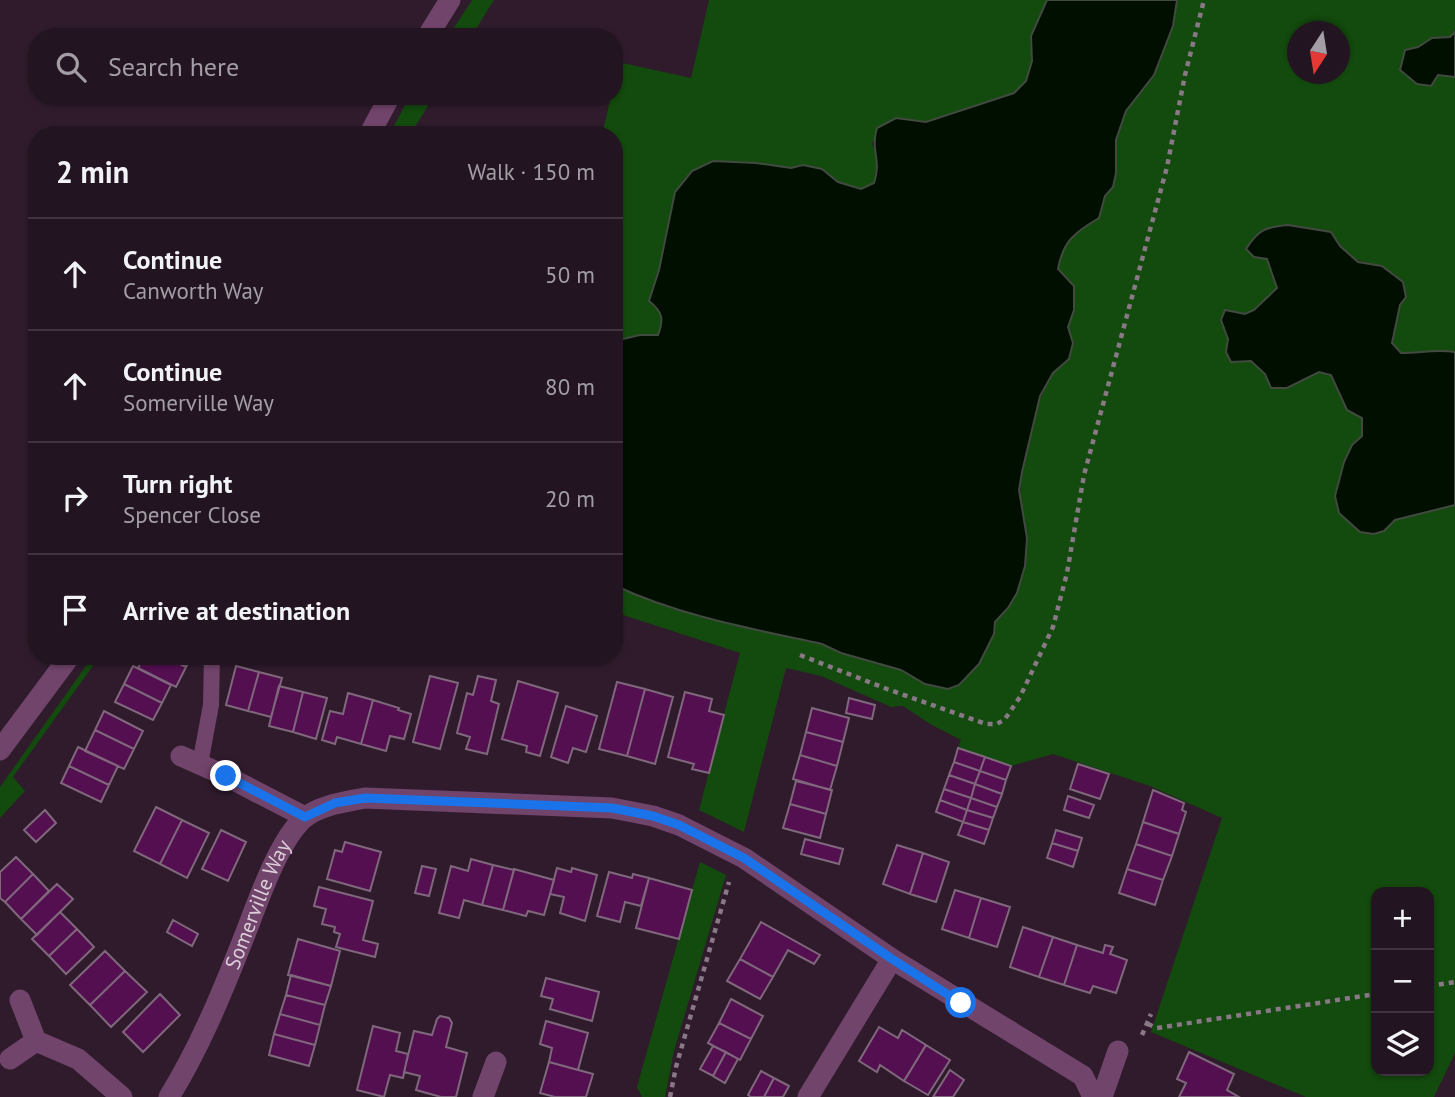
<!DOCTYPE html>
<meta charset="utf-8">
<style>
body{margin:0;font-family:"PT Sans",sans-serif;background:#2f212e;color:#f1f3f6}
.controls{position:absolute;right:21px;bottom:21px;display:grid;overflow:hidden;border-radius:14px;box-shadow:0 2px 5px #0004}
.controls button{width:63px;height:63px;display:grid;place-items:center;padding:0;border:0;border-bottom:2px solid #40333f;background:#231421;color:#f1f3f6;font:35px sans-serif}
.compass{position:absolute;left:1287px;top:21px;width:63px;height:63px;border-radius:50%;background:#231421;box-shadow:0 2px 5px #0004;rotate:192deg}
.stop{position:absolute;width:21px;height:21px;margin:-16px;border:5px solid #1a73e8;border-radius:50%;background:#fff}
.stop.end{background:#1a73e8;border-color:#fff;box-shadow:0 2px 7px #0008}
.list{margin:0;padding:0;list-style:none}
h2{display:flex;justify-content:space-between;align-items:center;height:91px;margin:0;padding:0 28px;font-size:30px}
h2 small{font-size:23px;font-weight:400;color:#a39ea5}
.list li{display:grid;grid-template-columns:46px 1fr auto;gap:21px;align-items:center;box-sizing:border-box;height:112px;padding:0 28px;border-top:2px solid #40333f}
.list b{display:block;font-size:26px;white-space:nowrap}
.list p{margin:0;font-size:23px;white-space:nowrap;color:#a39ea5}
.list em{font-size:23px;font-style:normal;color:#a39ea5}
.icon{flex:none;width:38px;height:38px;fill:none;stroke:currentColor;stroke-width:2;stroke-linecap:round;stroke-linejoin:round}
.map{position:relative;flex:none;width:1455px;height:1097px;overflow:hidden}
.search{position:absolute;background:#231421;box-shadow:0 2px 5px #0004;left:28px;top:28px;width:595px;height:77px;display:flex;align-items:center;gap:18px;box-sizing:border-box;padding:0 24px;border-radius:28px;color:#a39ea5;font-size:26px}
.panel{position:absolute;background:#231421;box-shadow:0 2px 5px #0004;left:28px;top:126px;width:595px;height:539px;border-radius:28px}
.map>svg:first-child{display:block}
.green{fill:#134a0d;fill-rule:evenodd}
.water{fill:#000f00;stroke:#424941;stroke-width:2}
.building{fill:#540f50;stroke:#7f687c;stroke-width:2}
.lines{fill:none;stroke-linecap:round;stroke-linejoin:round}
.path{stroke:#897886;stroke-width:4.5;stroke-dasharray:5 5;stroke-linecap:butt}
.lane{stroke:#71446b;stroke-width:16}
.street{stroke:#71446b;stroke-width:21}
.route{stroke:#1a73e8;stroke-width:9}
.labels{text-anchor:middle;stroke-width:5;stroke-linejoin:round;paint-order:stroke}
.street-label{font-size:21px;fill:#dccfda;stroke:#2f1b2c}
</style>
<div class="map">
<svg width="1455" height="1097" viewBox="0 0 1455 1097">
<rect width="100%" height="100%" fill="#2f1b2c"/>
<path class="green" d="M472 0H494L471 37H448Z
M709 0H1047L1031 36 1032 61 1026 81 1014 93 926 122 896 118 872 143 878 159 874 183 861 189 838 182 822 169 803 165 791 168 756 163 675 192 659 270 652 290 663 322 658 336 640 335 614 341V135H602L611 96H614V80L618 62 691 78Z
M1177 0H1455V32L1450 38H1432L1418 47 1406 50 1438 75 1455 77V352C1436 349 1420 353 1401 353L1392 343 1400 305 1382 266C1354 261 1346 257 1331 232L1288 225 1270 227 1254 257 1267 259 1277 288 1254 310 1245 314 1237 312 1221 320 1228 339 1227 352 1251 361 1265 374 1287 388 1319 372 1331 375 1338 387 1341 400 1362 417V437C1339 457 1339 484 1339 513 1357 531 1359 532 1384 531L1395 520 1455 505V1053L1434 1097H1306L1151 1032 1222 818 1150 786 1053 754 1011 766 958 748 961 740 930 724 903 706 891 707 821 676 786 668 744 832 699 810 740 653 614 612V585C679 616 752 629 822 644L841 653 901 670 925 684 979 664 994 634 995 622 1008 608 1021 503C1017 475 1036 400 1051 376 1055 369 1066 365 1070 357 1075 345 1067 336 1068 325 1069 320 1072 314 1074 310 1069 297 1059 280 1058 267 1057 244 1081 229 1099 218L1105 196 1113 187 1116 173V140L1126 111 1154 75 1173 26ZM1298 32H1340V74H1298ZM1376 892H1429V1071H1376Z
M410 96H434L410 135H389Z
M93 656H100L13 777 25 791 0 818V787Z
M700 862 726 875 674 1051 665 1097H642L637 1087Z"/>
<path class="water" d="M1047 0H1177L1173 26 1154 75 1126 111 1116 140V173L1113 187 1105 196 1099 218C1075 232 1063 241 1058 269L1074 286V310L1068 327 1073 343 1069 359 1053 373 1040 396 1022 472 1019 490 1027 538 1025 566 1017 593 1008 608 995 622 994 634 979 664 959 685 948 689 925 684 901 670 841 653 822 644C753 629 679 616 614 585V341L640 335H658C664 319 663 312 649 301L659 270 675 192 692 171 713 161 756 163 791 168 803 165 822 169 838 182 861 189 874 183C882 160 870 150 877 128L896 118 926 122 1014 93 1026 81 1032 61 1031 36Z
M1455 32V77L1438 75 1431 86 1417 84 1400 70 1405 50 1418 47 1432 38 1450 37Z
M1288 225 1331 232 1340 246 1358 262 1382 266 1403 282 1406 297 1400 305 1392 343 1401 353C1420 353 1436 349 1455 352V505L1395 520 1384 531 1374 534 1360 532 1339 513 1335 496 1344 462 1352 445 1362 436V418L1347 410 1331 375 1319 372 1287 388H1271L1265 374 1251 361 1231 362 1226 352 1228 339 1221 320 1225 310 1245 314 1254 310 1277 288 1267 259 1254 257 1246 249C1258 230 1265 227 1288 225Z"/>
<path class="building" d="M144 656H164L186 667 176 687 138 668Z
M164 656H192L186 667Z
M133 666 171 685 162 703 124 684Z
M236 666 259 672 248 711 226 705Z
M259 672 282 678 271 717 248 711Z
M430 676 458 683 440 749 413 742Z
M478 676 496 680 491 701 499 704 487 754 466 749 470 737 457 733 467 693 473 695Z
M518 681 558 693 540 756 526 752 527 746 502 739Z
M617 682 645 689 627 756 599 749Z
M124 684 162 703 153 720 115 702Z
M279 686 303 692 293 732 269 726Z
M645 689 673 697 655 764 627 756Z
M303 692 327 698 316 739 293 732Z
M685 692 712 699 709 711 724 715 709 773 692 769 694 764 668 757Z
M348 693 373 700 361 744 337 737 335 744 322 740 330 711 343 714Z
M849 698 875 705 872 719 846 713Z
M373 700 399 708 398 710 411 714 404 739 390 736 386 751 361 744Z
M566 706 597 716 586 752 573 748 568 763 551 757Z
M812 708 849 718 843 742 806 732Z
M104 711 143 731 134 749 95 730Z
M95 730 134 749 124 769 85 751Z
M806 732 843 742 837 766 800 755Z
M78 747 118 766 109 785 69 766Z
M958 748 985 757 980 771 954 762Z
M800 755 837 766 830 790 793 779Z
M985 757 1011 766 1006 780 980 771Z
M954 762 980 771 975 784 949 775Z
M1078 764 1109 774 1100 799 1070 789Z
M69 766 109 785 101 802 61 783Z
M980 771 1006 780 1002 794 975 784Z
M949 775 975 784 971 798 944 789Z
M796 781 832 790 826 814 790 804Z
M975 784 1002 794 997 807 971 798Z
M944 789 971 798 967 810 940 800Z
M1153 790 1184 803 1182 810 1186 812 1179 834 1143 822Z
M1068 796 1094 805 1089 818 1064 810Z
M971 798 997 807 993 818 967 810Z
M940 800 967 810 963 822 936 812Z
M790 804 826 814 820 838 783 828Z
M156 807 182 820 160 864 134 851Z
M45 810 56 823 36 842 24 830Z
M967 810 993 818 989 830 963 822Z
M182 820 209 833 187 878 160 864Z
M963 822 989 830 984 844 958 835Z
M1143 822 1179 834 1172 856 1136 844Z
M221 830 246 842 228 881 202 869Z
M1056 830 1082 838 1078 851 1052 843Z
M805 839 843 849 839 864 801 854Z
M345 842 381 852 370 891 327 879 335 850 342 852Z
M1052 843 1078 851 1073 867 1047 858Z
M1136 844 1172 856 1163 880 1127 869Z
M897 845 923 853 910 894 883 884Z
M923 853 949 862 936 902 910 894Z
M16 857 33 874 5 902 0 898V872Z
M471 859 493 865 482 905 464 900 459 918 439 913 451 866 468 871Z
M493 865 514 870 503 910 482 905Z
M422 866 436 869 429 896 415 893Z
M557 868 571 872 572 868 597 875 585 921 560 913 564 897 550 894Z
M514 869 554 880 544 915 528 911 526 916 503 910Z
M1127 869 1163 880 1155 905 1119 893Z
M609 872 632 878 633 874 649 878 641 906 625 902 620 922 597 916Z
M33 874 49 891 21 919 5 902Z
M649 878 692 890 679 939 636 928Z
M57 884 73 899 37 935 21 919Z
M319 887 373 901 363 940 378 944 375 957 336 947 340 934 334 932 335 927 322 924 326 909 314 906Z
M955 890 981 898 969 938 942 929Z
M981 898 1010 907 997 947 969 938Z
M60 912 77 929 49 956 32 939Z
M173 920 198 934 192 946 167 932Z
M761 922 820 955 814 964 788 950 773 977 740 959Z
M1023 927 1053 937 1039 977 1010 967Z
M77 929 94 947 66 974 49 956Z
M1053 937 1077 945 1064 985 1039 977Z
M298 939 340 951 331 986 288 975Z
M1077 945 1103 953 1105 945 1113 947 1110 954 1127 960 1116 993 1093 986 1090 993 1064 985Z
M105 951 125 971 90 1005 70 985Z
M740 959 773 977 760 999 727 981Z
M125 971 147 992 111 1027 90 1005Z
M291 975 331 986 325 1005 286 995Z
M546 978 599 992 592 1021 550 1009 553 999 541 996Z
M160 994 180 1015 143 1052 123 1032Z
M286 995 325 1005 320 1025 280 1014Z
M731 999 763 1016 751 1039 719 1023Z
M280 1014 320 1025 315 1045 274 1034Z
M440 1016 449 1018 452 1023 446 1047 467 1053 456 1097H441L416 1090 420 1076 404 1072 414 1031 432 1035 437 1019Z
M546 1021 588 1033 578 1070 549 1062 552 1048 540 1044Z
M719 1023 751 1039 740 1060 708 1043Z
M373 1026 400 1033 396 1051 408 1054 403 1078 390 1075 384 1097 357 1090Z
M879 1027 898 1038 902 1030 926 1045 904 1081 880 1065 877 1072 859 1061Z
M274 1034 315 1045 309 1066 269 1055Z
M926 1045 950 1060 928 1095 904 1081Z
M713 1046 726 1052 713 1076 700 1069Z
M726 1052 738 1059 725 1083 713 1076Z
M1189 1052 1234 1074 1227 1090 1239 1097H1179L1186 1083 1177 1079Z
M549 1062 593 1074 586 1097H555L540 1093Z
M950 1070 964 1080 953 1097H933Z
M761 1071 774 1078 764 1097H751L748 1095Z
M774 1078 789 1086 783 1097H764Z"/>
<g class="lines">
<path class="path" d="M800 655 887 689 986 724H997L1005 719 1020 697 1053 627 1067 573 1084 475 1167 167 1185 75 1204 0
M1429 986 1455 982
M1148 1024 1157 1028 1376 994
M1142 1035 1151 1014
M670 1097 676 1067 729 882"/>
<path class="lane" d="M200 764 211 705 212 656"/>
<g class="street">
<path d="M427 37 450 0"/>
<path d="M369 135 390 96"/>
<path d="M0 750 70 656"/>
<path d="M181 756 226 776 305 817"/>
<path d="M36 1041 78 1059 122 1097"/>
<path d="M10 1059 36 1041 20 1000"/>
<path id="s1" d="M169 1097C198 1050 220 998 240 947 255 911 276 843 304 818 320 805 345 802 365 798L612 808 653 816 679 825 744 858 892 959 1083 1076 1093 1097"/>
<path d="M483 1097 496 1062"/>
<path d="M808 1097 892 959"/>
<path d="M1102 1097 1118 1051"/>
</g>
</g>
<g class="lines">
<path class="route" d="M226 776 305 817 335 803 365 798 612 808 653 816 679 825 744 858 892 959 961 1003"/>
</g>
<g class="labels">
<g class="street-label">
<text dy="7" stroke="none"><textPath href="#s1" startOffset="212">Somerville Way</textPath></text>
</g>
</g>
</svg>
<div class="controls">
<button>+</button>
<button>−</button>
<button><svg class="icon" aria-label="layers" viewBox="0 0 24 24"><path d="M12 4l9 5-9 5-9-5zM3 14l9 5 9-5"/></svg></button>
</div>
<svg class="compass" viewBox="-18 -18 36 36"><path d="M0-13l5 13h-10z" fill="#e53935"/><path d="M0 13l5-13h-10z" fill="#a39ea5"/></svg>
<div class="stop" style="left:961px;top:1003px"></div>
<div class="stop end" style="left:226px;top:776px"></div>
<div class="search"><svg class="icon" aria-label="search" viewBox="0 0 24 24"><circle cx="10" cy="10" r="6"/><path d="M15 15l6 6"/></svg>Search here</div>
<section class="panel">
<h2>2 min<small>Walk · 150 m</small></h2>
<ul class="list">
<li><svg class="icon" aria-label="ahead" viewBox="0 0 24 24"><path d="M12 20V5M6 11l6-6 6 6"/></svg><div><b>Continue</b><p>Canworth Way</p></div><em>50 m</em></li>
<li><svg class="icon" aria-label="ahead" viewBox="0 0 24 24"><path d="M12 20V5M6 11l6-6 6 6"/></svg><div><b>Continue</b><p>Somerville Way</p></div><em>80 m</em></li>
<li><svg class="icon" aria-label="right" viewBox="0 0 24 24"><path d="M7 20v-9h11M14 6l5 5-5 5"/></svg><div><b>Turn right</b><p>Spencer Close</p></div><em>20 m</em></li>
<li><svg class="icon" aria-label="arrive" viewBox="0 0 24 24"><path d="M6 21V4h12l-3 4 3 4H6"/></svg><div><b>Arrive at destination</b></div></li>
</ul>
</section>
</div>
